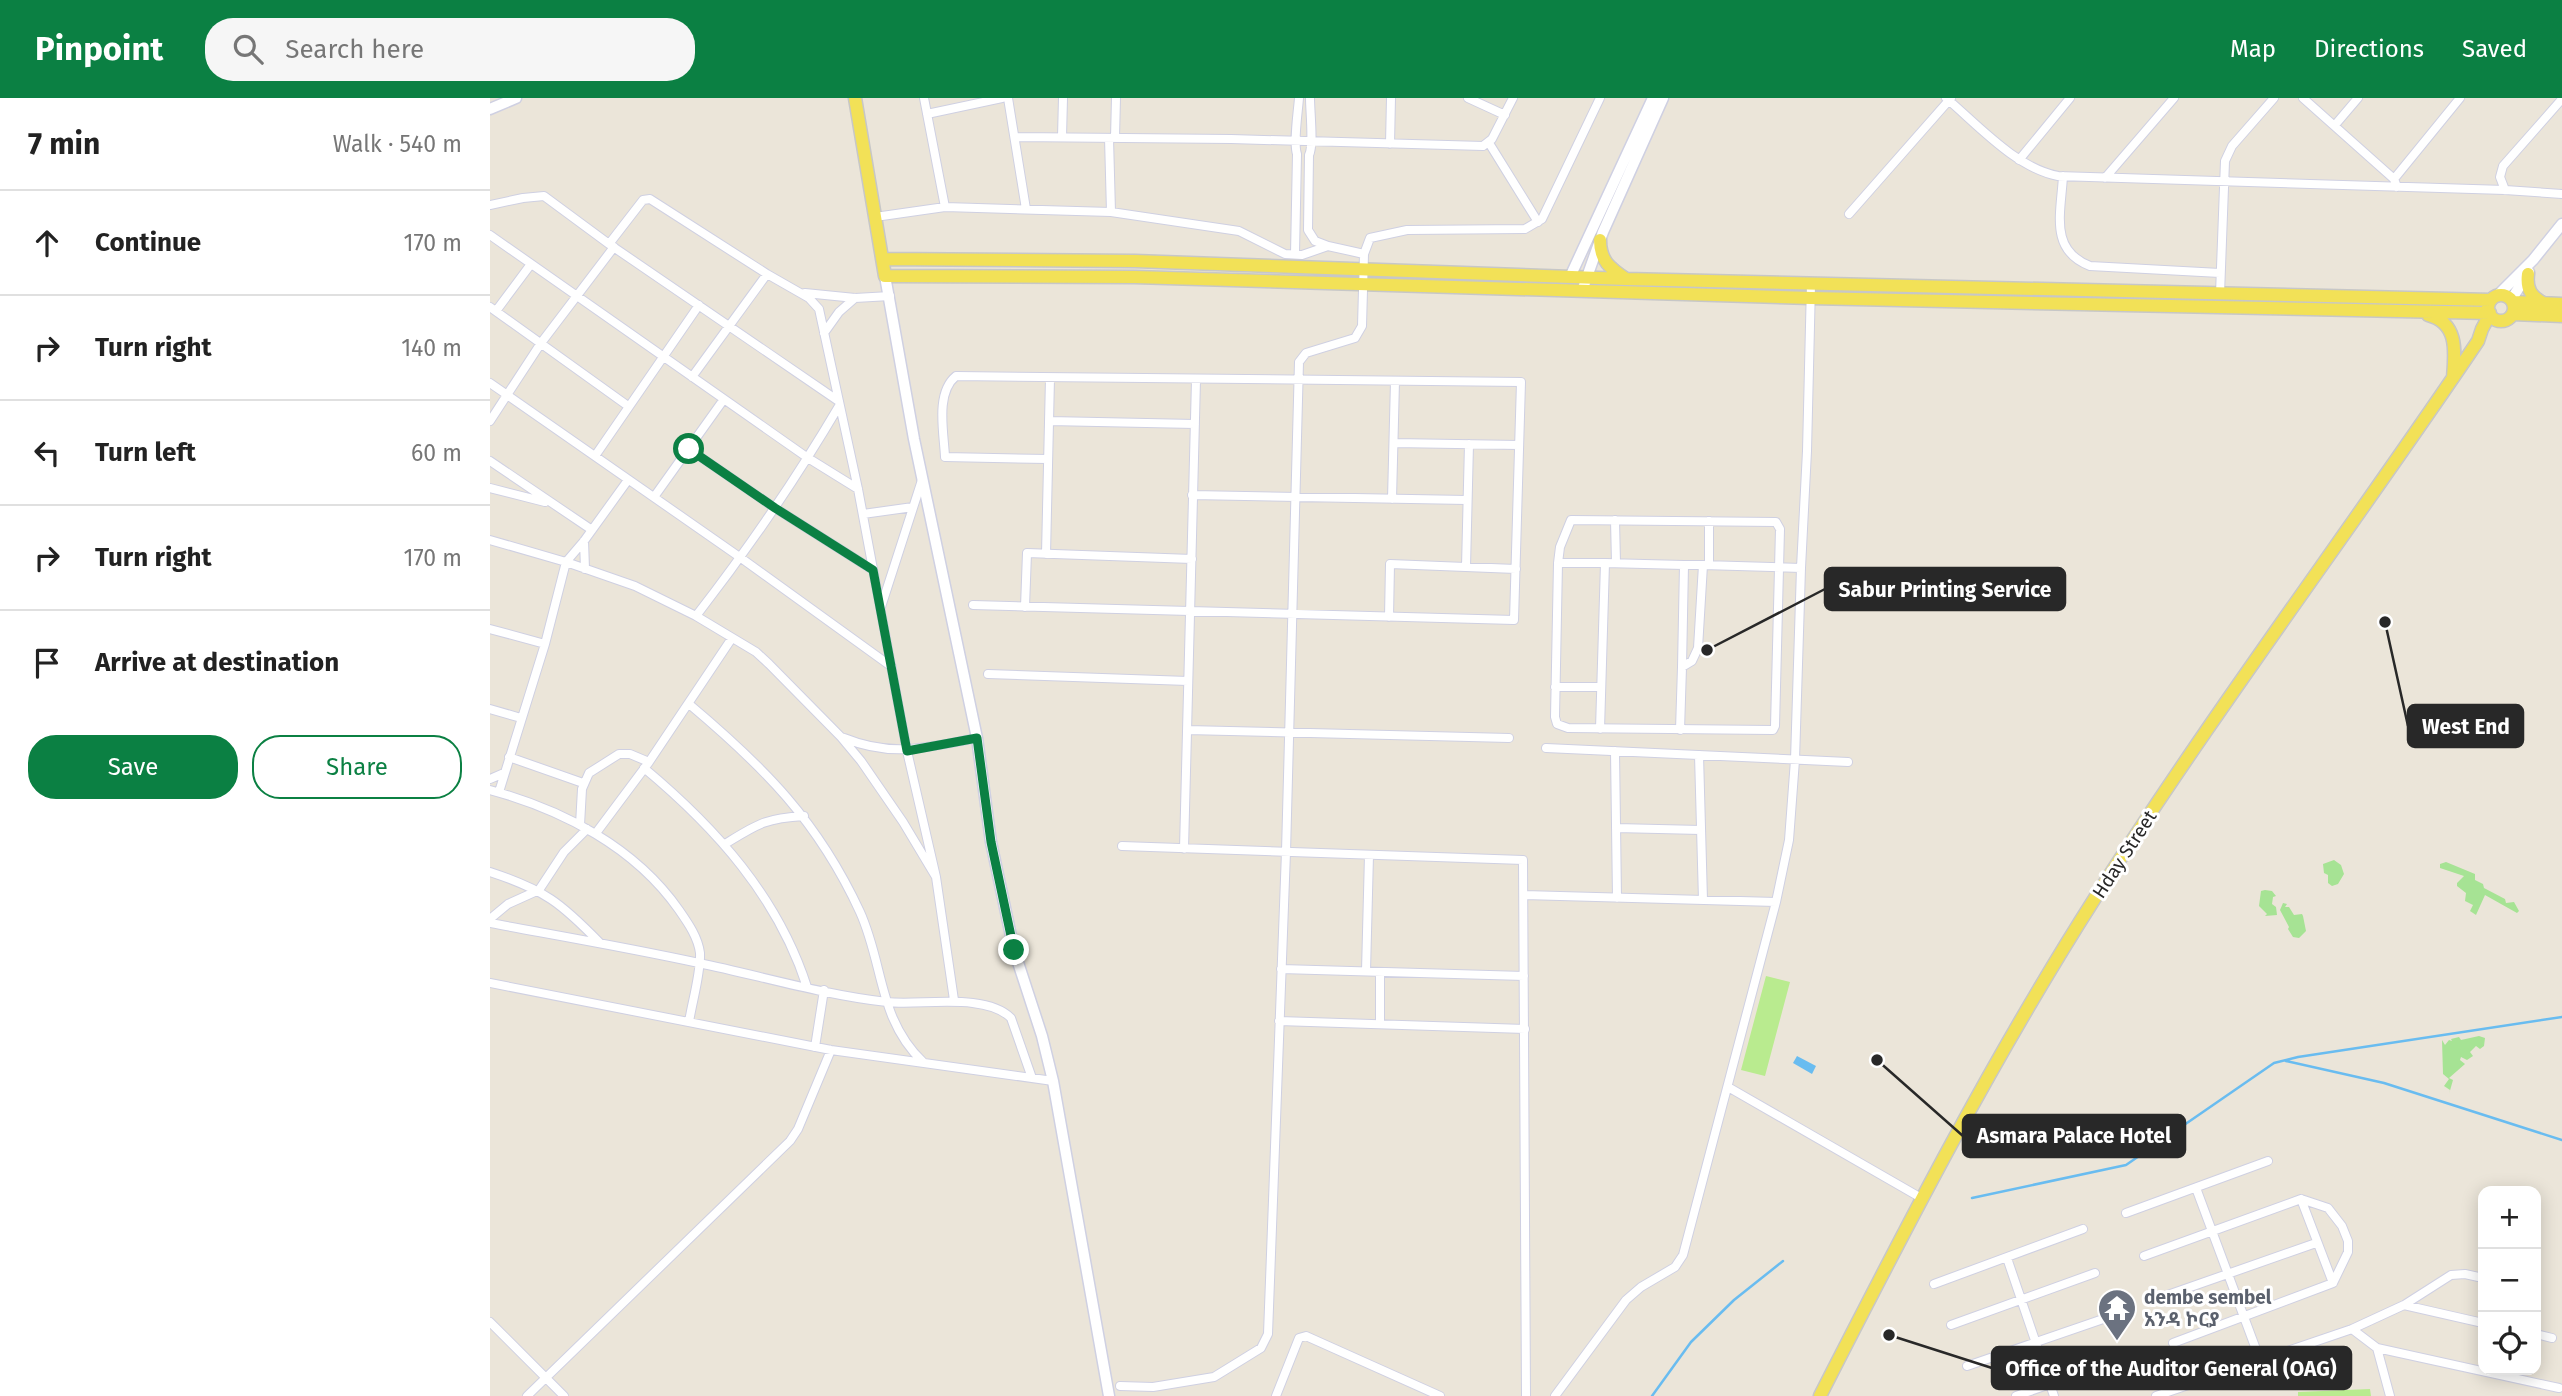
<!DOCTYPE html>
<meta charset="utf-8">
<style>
body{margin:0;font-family:"Fira Sans","Noto Sans Ethiopic",sans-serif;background:#f6f6f6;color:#222}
.controls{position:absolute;right:21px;bottom:21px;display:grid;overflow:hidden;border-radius:14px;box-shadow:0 4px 18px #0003}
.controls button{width:63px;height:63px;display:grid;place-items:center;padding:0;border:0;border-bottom:2px solid #e0e0e0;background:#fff;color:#222;font:35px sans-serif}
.stop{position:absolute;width:21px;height:21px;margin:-16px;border:5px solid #0b8043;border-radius:50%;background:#fff}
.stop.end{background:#0b8043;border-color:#fff;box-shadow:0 2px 7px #0008}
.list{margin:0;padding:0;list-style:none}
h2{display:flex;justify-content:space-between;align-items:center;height:91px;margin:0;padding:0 28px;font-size:30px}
h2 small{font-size:23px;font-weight:400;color:#767676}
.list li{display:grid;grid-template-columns:46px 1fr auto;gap:21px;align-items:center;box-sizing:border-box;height:105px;padding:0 28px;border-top:2px solid #e0e0e0}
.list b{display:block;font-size:26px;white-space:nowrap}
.list em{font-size:23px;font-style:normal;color:#767676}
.actions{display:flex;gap:14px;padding:21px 28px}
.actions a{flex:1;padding:16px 0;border:2px solid #0b8043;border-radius:28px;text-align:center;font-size:24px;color:#0b8043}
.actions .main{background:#0b8043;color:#fff}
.icon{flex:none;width:38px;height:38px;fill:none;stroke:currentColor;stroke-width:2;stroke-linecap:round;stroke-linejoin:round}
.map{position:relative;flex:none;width:2072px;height:1298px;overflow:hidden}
header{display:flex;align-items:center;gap:42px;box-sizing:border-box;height:98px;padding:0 35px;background:#0b8043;color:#fff}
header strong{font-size:33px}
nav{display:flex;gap:38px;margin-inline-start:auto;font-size:24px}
.search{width:490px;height:63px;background:#f6f6f6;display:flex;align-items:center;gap:18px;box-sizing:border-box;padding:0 24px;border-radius:28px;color:#767676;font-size:26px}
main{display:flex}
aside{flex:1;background:#fff}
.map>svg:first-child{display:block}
.green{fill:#a6e394}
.pitch{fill:#b9eb8f}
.water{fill:#69bcf0}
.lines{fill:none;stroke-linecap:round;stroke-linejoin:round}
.stream{stroke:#69bcf0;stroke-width:2.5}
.street-casing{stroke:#cfd0e2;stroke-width:10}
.secondary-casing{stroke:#cfd0e2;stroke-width:13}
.primary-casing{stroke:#c7c7c7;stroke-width:15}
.street{stroke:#fff;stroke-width:8}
.secondary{stroke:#fff;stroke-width:10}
.primary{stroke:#f2e157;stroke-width:12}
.route{stroke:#0b8043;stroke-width:9}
.labels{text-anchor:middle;stroke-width:6;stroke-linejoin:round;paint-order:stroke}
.street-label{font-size:19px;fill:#282828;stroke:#fff}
.worship-label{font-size:19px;font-weight:bold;fill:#5b616d;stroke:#fff;text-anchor:start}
.leader{fill:none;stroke:#282828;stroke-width:2.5}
.callout-dot{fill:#282828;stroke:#fff;stroke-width:2.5}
.callout{fill:#282828;stroke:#282828;stroke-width:2.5}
.callout-label{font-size:21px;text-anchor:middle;font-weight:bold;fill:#fff}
</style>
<header>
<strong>Pinpoint</strong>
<div class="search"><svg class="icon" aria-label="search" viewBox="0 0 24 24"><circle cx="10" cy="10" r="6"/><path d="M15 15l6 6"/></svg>Search here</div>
<nav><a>Map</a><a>Directions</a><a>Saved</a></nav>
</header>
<main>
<aside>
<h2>7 min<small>Walk · 540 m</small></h2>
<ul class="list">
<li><svg class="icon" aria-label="ahead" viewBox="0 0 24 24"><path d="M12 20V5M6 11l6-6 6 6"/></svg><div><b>Continue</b></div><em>170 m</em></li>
<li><svg class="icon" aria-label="right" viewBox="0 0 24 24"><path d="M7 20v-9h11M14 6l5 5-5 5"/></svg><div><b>Turn right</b></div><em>140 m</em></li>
<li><svg class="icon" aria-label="left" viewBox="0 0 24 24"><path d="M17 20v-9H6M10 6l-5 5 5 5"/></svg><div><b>Turn left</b></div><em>60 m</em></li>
<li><svg class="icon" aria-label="right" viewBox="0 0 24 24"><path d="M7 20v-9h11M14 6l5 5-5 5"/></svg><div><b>Turn right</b></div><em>170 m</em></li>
<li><svg class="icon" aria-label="arrive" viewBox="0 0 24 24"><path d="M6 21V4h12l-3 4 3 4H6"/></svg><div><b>Arrive at destination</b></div></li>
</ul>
<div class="actions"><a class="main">Save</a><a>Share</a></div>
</aside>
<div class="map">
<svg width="2072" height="1298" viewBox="0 0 2072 1298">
<rect width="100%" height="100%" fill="#ebe5d9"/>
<path class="green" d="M1844 762 1851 767 1854 776 1848 786 1842 788 1838 785V777L1834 775 1833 766Z
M1956 764 1985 776V782L1993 786 1994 790 2015 801 2016 805 2024 804 2029 813 2027 815 1995 797 1986 817 1980 813 1983 807 1975 803 1976 795 1967 788V785L1974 778 1950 770V766Z
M1775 792 1782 793 1786 798 1783 799 1782 806 1786 809 1787 817 1775 818 1777 816 1769 808 1771 793Z
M1793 805 1797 806 1795 809H1799L1804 817 1812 816 1813 818 1816 833 1809 840 1803 839 1798 831 1799 829 1790 812Z
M1989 938 1995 940 1994 948 1990 951 1986 948 1980 954 1983 958 1977 962 1971 959 1970 962 1975 966 1959 980 1963 982 1959 996 1960 992 1954 988 1959 981 1953 976 1952 942 1955 947 1959 942 1962 943 1961 941 1969 939 1971 942Z"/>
<path class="pitch" d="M1276 878 1300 884 1275 978 1251 972Z
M1880 1291 1881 1298H1808V1294Z"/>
<path class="water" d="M1307 958 1326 968 1322 976 1303 965Z"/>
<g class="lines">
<path class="stream" d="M1796 963 1894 985 2072 1042
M1482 1100 1636 1067 1784 965 1808 959 2072 919
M1162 1298 1201 1244 1244 1202 1293 1163"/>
<defs>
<path id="street" d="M434 0 455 109
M518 0 536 111
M820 0C820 14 824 48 819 57L818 132 825 143 838 148
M978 0 1015 17
M1456 0C1488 27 1526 70 1568 78L2015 92 2072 96
M1813 0 1904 81 1907 89
M437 16 512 0
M1845 27 1868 0
M525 39 741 41 993 48 1002 41 1023 0
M572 39 573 0
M619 40 621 114
M625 40 626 0
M999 45 1048 124
M900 46 901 0
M1529 62 1580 0
M1573 78C1571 115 1559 152 1600 168L1730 175
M1615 80 1684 0
M1904 81 1970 0
M2015 92 2010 79 2013 68 2072 1
M0 107 33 100 54 98 119 146 347 302
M1359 116 1461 0
M385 119 455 109 621 114 749 133 795 156 812 157 838 148 874 156
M0 137 318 360 368 391
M119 146 153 102 160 101 277 176 319 200 329 211 368 391 417 653 446 779
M805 156 807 56C803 45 808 14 809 0
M315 195 365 200 400 198
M1730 196 1735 63 1742 48 1784 0
M0 209 138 308
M6 213 41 166
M334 235 349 214 365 200
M202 279 277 176
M0 285 251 460 402 569
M0 323 51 245 124 149
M559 323 705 326
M904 345 1029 347
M199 351 285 410 383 472
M105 358 209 207
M0 363 102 432
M0 390 55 404
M702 397 977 402
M164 399 234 301
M902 401 905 283
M373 416 423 409
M1081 422 1286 424 1290 431 1285 628 1283 632 1078 630 1067 626 1065 619 1068 465 1070 449Z
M1125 422 1126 465
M0 442 76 464 145 488 206 518 266 554 279 566 351 639 371 663 413 724 446 779 464 902
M94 443 95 471
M556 456 560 280
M1068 465H1115L1110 631
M1115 465 1194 467
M1219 467V423
M976 469 979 346
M483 507 1024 522 1031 284 466 278C445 295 454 335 455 359L558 361
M391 509 432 382
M535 509 537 455 702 461
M206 518C258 451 306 381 349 308
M899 519 900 466 1026 471
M0 531 55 546
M1192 569 1194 467H1213
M498 576 698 583
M1065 589H1111
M199 606C274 669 328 723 370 814 394 867 388 921 433 964
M0 611 31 620
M697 632 1019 640
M1190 632 1192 569 1202 563 1208 550 1213 467 1311 470 1317 353 1321 186
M354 640C403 660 437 649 487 640
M1056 650 1358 664
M1125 653 1127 800
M1209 657 1213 802
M19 659 93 685
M154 670C226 730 288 799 317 889
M0 681 14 675
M0 692C73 712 145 749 189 812 198 825 208 839 210 855 211 875 202 904 199 924
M9 694 55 546 76 464 94 443 138 382
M90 727 92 691 99 675 129 656H140L159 664
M1126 730 1211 732
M106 735 159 664 242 540
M235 746C266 727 275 720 314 718
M632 748 1033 762 1036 1298
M694 751 706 282
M0 774C55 792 71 805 110 845
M1034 797 1286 804
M0 821 18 806 49 792 74 754 97 731
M0 825C70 838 140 850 209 865 271 878 334 897 397 904 430 908 495 894 521 920L542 980
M791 871 1034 878
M876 873 879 757
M0 885 341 952 563 983
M789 923 1035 931
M890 926V874
M325 949 334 892
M1238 989 1433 1101
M1706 1090 1770 1262
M1811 1101 1843 1185
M1636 1115 1778 1063
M1654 1158 1811 1101 1838 1110 1852 1128 1858 1143V1154L1843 1185 1683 1245
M1517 1160 1564 1298
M1444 1186 1593 1131
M1669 1200 1826 1145
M1914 1207 1993 1225
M0 1224 74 1298
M1461 1227 1605 1175
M1862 1231 1887 1250 1900 1298
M2046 1236 2062 1240
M1887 1250 2069 1290
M1477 1268 1619 1219
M630 1288 663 1289 724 1279 771 1250 778 1236 796 754 809 264 816 255 865 240 872 228 874 156 880 140 917 132 1035 131 1052 121 1110 0
M37 1298 300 1043 308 1031 341 952
M786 1298 809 1240 816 1238 950 1298
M1065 1298 1136 1202 1151 1189 1185 1169 1193 1157 1286 804 1299 742 1305 662 1311 470
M1526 1298 1634 1260
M1666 1298 1862 1231 1914 1207 1961 1177 1975 1176 1993 1180"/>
<path id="secondary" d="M0 11 26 0
M395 178 424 341 487 640 501 744 524 852 552 938 563 983 619 1298
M1080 179 1163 0
M1092 193 1113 134 1173 0
M2007 198 2043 162 2072 126
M2021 202 2039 174"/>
<path id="primary" d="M365 0 395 178 645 179 1321 200 2000 215
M1110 142C1110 163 1120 170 1136 181
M392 161 645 163 1136 181 2001 202
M2038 176C2036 191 2041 199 2055 206
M1998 210a13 13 0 1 1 26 0a13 13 0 1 1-26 0Z
M2023 204 2072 206
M2023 216 2072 218
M1938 217C1969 225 1965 254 1963 280
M1330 1298C1416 1129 1503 960 1605 800 1726 610 1862 430 1988 243L1992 231 2000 216"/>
</defs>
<use href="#street" class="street-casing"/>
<use href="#secondary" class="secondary-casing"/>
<use href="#primary" class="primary-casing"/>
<use href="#street" class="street"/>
<use href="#secondary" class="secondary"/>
<use href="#primary" class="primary"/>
</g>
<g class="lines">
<path class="route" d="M199 351 285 410 383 472 417 653 487 640 501 744 524 852"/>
</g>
<defs>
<symbol id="temple-pin" viewBox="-11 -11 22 30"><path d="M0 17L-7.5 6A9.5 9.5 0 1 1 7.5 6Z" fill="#6b7280" stroke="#fff"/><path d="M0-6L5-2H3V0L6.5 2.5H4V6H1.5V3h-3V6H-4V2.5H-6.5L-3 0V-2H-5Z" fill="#fff"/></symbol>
</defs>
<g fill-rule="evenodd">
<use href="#temple-pin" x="1605" y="1188" width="44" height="60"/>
</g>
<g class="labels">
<g class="street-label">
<text transform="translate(1634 756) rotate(-57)" y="7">Hday Street</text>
</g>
<g class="worship-label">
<text x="1654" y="1206">dembe sembel<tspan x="1654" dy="22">አንዳ ኮርያ</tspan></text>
</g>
</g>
<path class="leader" d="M1217 552L1335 491M1895 524L1918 628M1387 962L1473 1038M1399 1237L1502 1270"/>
<g class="callout-dot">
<circle cx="1217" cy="552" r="7"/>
<circle cx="1895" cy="524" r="7"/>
<circle cx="1387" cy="962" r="7"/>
<circle cx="1399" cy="1237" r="7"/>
</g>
<g class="callout">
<rect x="1335" y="470" width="240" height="42" rx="7"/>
<rect x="1918" y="607" width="115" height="42" rx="7"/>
<rect x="1473" y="1017" width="222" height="42" rx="7"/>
<rect x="1502" y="1249" width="359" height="42" rx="7"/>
</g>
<g class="callout-label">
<text x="1455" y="499">Sabur Printing Service</text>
<text x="1976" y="636">West End</text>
<text x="1584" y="1045">Asmara Palace Hotel</text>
<text x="1681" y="1278">Office of the Auditor General (OAG)</text>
</g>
</svg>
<div class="controls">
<button>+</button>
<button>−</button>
<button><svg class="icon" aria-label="locate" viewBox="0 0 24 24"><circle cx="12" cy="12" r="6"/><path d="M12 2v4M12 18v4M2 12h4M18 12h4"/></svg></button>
</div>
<div class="stop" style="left:199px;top:351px"></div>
<div class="stop end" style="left:524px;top:852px"></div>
</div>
</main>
